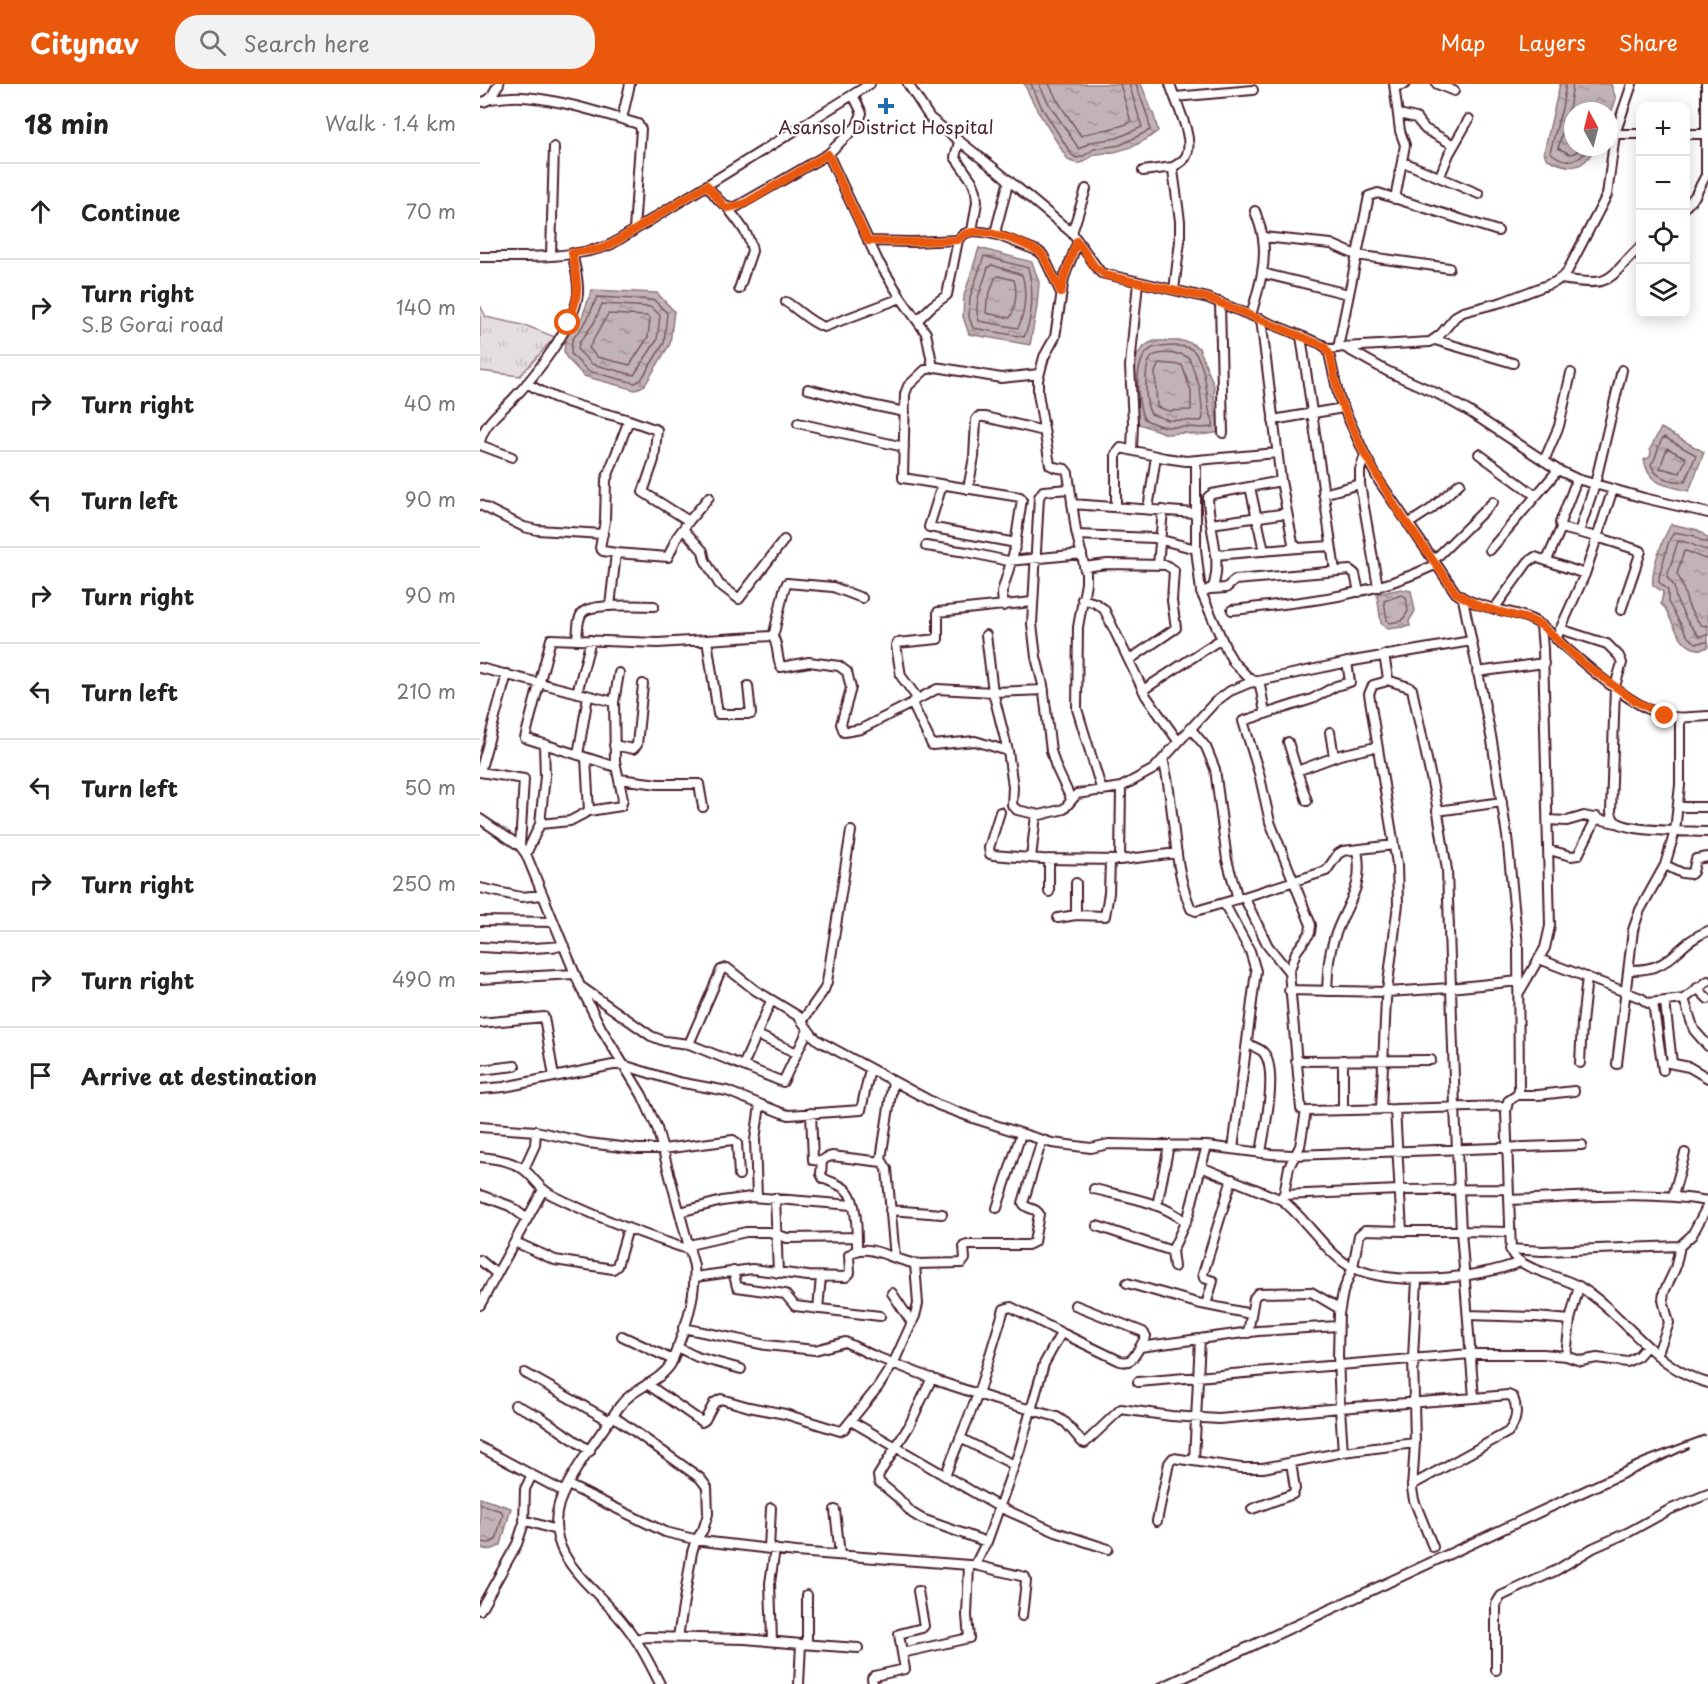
<!DOCTYPE html>
<meta charset="utf-8">
<style>
body{margin:0;font-family:"Playpen Sans",sans-serif;background:#f2f2f2;color:#222}
.controls{position:absolute;right:18px;top:18px;display:grid;overflow:hidden;border-radius:12px;box-shadow:0 3px 15px #0003}
.controls button{width:54px;height:54px;display:grid;place-items:center;padding:0;border:0;border-bottom:2px solid #e0e0e0;background:#fff;color:#222;font:30px sans-serif}
.compass{position:absolute;left:1084px;top:18px;width:54px;height:54px;border-radius:50%;background:#fff;box-shadow:0 3px 15px #0003;rotate:353deg}
.stop{position:absolute;width:18px;height:18px;margin:-14px;border:4px solid #ea580c;border-radius:50%;background:#fff}
.stop.end{background:#ea580c;border-color:#fff;box-shadow:0 2px 6px #0008}
.list{margin:0;padding:0;list-style:none}
h2{display:flex;justify-content:space-between;align-items:center;height:78px;margin:0;padding:0 24px;font-size:26px}
h2 small{font-size:20px;font-weight:400;color:#767676}
.list li{display:grid;grid-template-columns:39px 1fr auto;gap:18px;align-items:center;box-sizing:border-box;height:96px;padding:0 24px;border-top:2px solid #e0e0e0}
.list b{display:block;font-size:22px;white-space:nowrap}
.list p{margin:0;font-size:20px;white-space:nowrap;color:#767676}
.list em{font-size:20px;font-style:normal;color:#767676}
.icon{flex:none;width:33px;height:33px;fill:none;stroke:currentColor;stroke-width:2;stroke-linecap:round;stroke-linejoin:round}
.map{position:relative;flex:none;width:1228px;height:1600px;overflow:hidden}
header{display:flex;align-items:center;gap:36px;box-sizing:border-box;height:84px;padding:0 30px;background:#ea580c;color:#fff}
header strong{font-size:28px}
nav{display:flex;gap:33px;margin-inline-start:auto;font-size:21px}
.search{width:420px;height:54px;background:#f2f2f2;display:flex;align-items:center;gap:15px;box-sizing:border-box;padding:0 21px;border-radius:24px;color:#767676;font-size:22px}
main{display:flex}
aside{flex:1;background:#fff}
.map>svg:first-child{display:block}
.park{fill:url(#park-tufts);stroke:#987e86;stroke-width:1.5}
.water{fill:url(#water-ripples);stroke:#91787e;stroke-width:1.5}
.lines{fill:none;stroke-linecap:round;stroke-linejoin:round}
.shore{stroke:#7a5a63;stroke-width:1.5}
.minor-casing{stroke:#4a1f2b;stroke-width:12}
.minor{stroke:#fff;stroke-width:8}
.rail{stroke:#4a1f2b;stroke-width:2}
.route{stroke:#ea580c;stroke-width:8}
.poi-dot{fill:#1f6fb2;stroke:#fff;stroke-width:2}
.labels{text-anchor:middle;stroke-width:4.5;stroke-linejoin:round;paint-order:stroke}
.poi-label{font-size:18px;fill:#4a1f2b;stroke:#fff}
</style>
<header>
<strong>Citynav</strong>
<div class="search"><svg class="icon" aria-label="search" viewBox="0 0 24 24"><circle cx="10" cy="10" r="6"/><path d="M15 15l6 6"/></svg>Search here</div>
<nav><a>Map</a><a>Layers</a><a>Share</a></nav>
</header>
<main>
<aside>
<h2>18 min<small>Walk · 1.4 km</small></h2>
<ul class="list">
<li><svg class="icon" aria-label="ahead" viewBox="0 0 24 24"><path d="M12 20V5M6 11l6-6 6 6"/></svg><div><b>Continue</b></div><em>70 m</em></li>
<li><svg class="icon" aria-label="right" viewBox="0 0 24 24"><path d="M7 20v-9h11M14 6l5 5-5 5"/></svg><div><b>Turn right</b><p>S.B Gorai road</p></div><em>140 m</em></li>
<li><svg class="icon" aria-label="right" viewBox="0 0 24 24"><path d="M7 20v-9h11M14 6l5 5-5 5"/></svg><div><b>Turn right</b></div><em>40 m</em></li>
<li><svg class="icon" aria-label="left" viewBox="0 0 24 24"><path d="M17 20v-9H6M10 6l-5 5 5 5"/></svg><div><b>Turn left</b></div><em>90 m</em></li>
<li><svg class="icon" aria-label="right" viewBox="0 0 24 24"><path d="M7 20v-9h11M14 6l5 5-5 5"/></svg><div><b>Turn right</b></div><em>90 m</em></li>
<li><svg class="icon" aria-label="left" viewBox="0 0 24 24"><path d="M17 20v-9H6M10 6l-5 5 5 5"/></svg><div><b>Turn left</b></div><em>210 m</em></li>
<li><svg class="icon" aria-label="left" viewBox="0 0 24 24"><path d="M17 20v-9H6M10 6l-5 5 5 5"/></svg><div><b>Turn left</b></div><em>50 m</em></li>
<li><svg class="icon" aria-label="right" viewBox="0 0 24 24"><path d="M7 20v-9h11M14 6l5 5-5 5"/></svg><div><b>Turn right</b></div><em>250 m</em></li>
<li><svg class="icon" aria-label="right" viewBox="0 0 24 24"><path d="M7 20v-9h11M14 6l5 5-5 5"/></svg><div><b>Turn right</b></div><em>490 m</em></li>
<li><svg class="icon" aria-label="arrive" viewBox="0 0 24 24"><path d="M6 21V4h12l-3 4 3 4H6"/></svg><div><b>Arrive at destination</b></div></li>
</ul>
</aside>
<div class="map">
<svg width="1228" height="1600" viewBox="0 0 1228 1600">
<defs>
<pattern id="park-tufts" width="24" height="20" patternUnits="userSpaceOnUse" patternTransform="scale(1.5)"><rect width="24" height="20" fill="#e5dee0"/><path d="M3 7l-1-3M5 7V3M7 7l1-3M15 17l-1-3M17 17v-4M19 17l1-3" fill="none" stroke="#c6bec0"/></pattern>
<pattern id="water-ripples" width="26" height="14" patternUnits="userSpaceOnUse" patternTransform="scale(1.5)"><rect width="26" height="14" fill="#c1b3b6"/><path d="M2 4q2-2 4 0t4 0M15 11q2-2 4 0t4 0" fill="none" stroke="#9f9194"/></pattern>
</defs>
<rect width="100%" height="100%" fill="#fff"/>
<filter id="ink" filterUnits="userSpaceOnUse"><feTurbulence type="fractalNoise" baseFrequency=".0167" numOctaves="2"/><feDisplacementMap in="SourceGraphic" scale="12" xChannelSelector="R" yChannelSelector="G"/><feConvolveMatrix kernelMatrix="1 2 1 2 8 2 1 2 1" color-interpolation-filters="sRGB"/></filter>
<g filter="url(#ink)">
<path class="park" d="M0 221 6 233 47 242 75 253 40 292 0 287Z"/>
<path class="water" d="M544 0H661L674 32 678 47C666 57 649 65 634 68 628 69 619 69 614 71 603 77 603 83 588 76L557 26Z
M1080 0H1131L1136 15 1129 34V27H1093V63H1115C1103 88 1088 86 1066 74L1064 68Z
M499 164 552 178 559 198 557 223 550 261 489 250 483 233 484 212Z
M112 206 177 209 194 227 190 260 165 301 155 306 104 292 86 273 84 267 86 254 102 233Z
M674 257H702L711 259 719 264 734 302 735 328 739 332 741 344 736 349 718 351 704 349 687 350 659 340C650 316 644 267 674 257Z
M1181 344 1224 368 1209 407C1186 401 1169 402 1164 376L1170 373 1171 368 1170 365Z
M1191 440 1218 446 1228 454V563C1205 574 1193 540 1185 524L1181 520 1183 508 1173 501C1171 484 1182 456 1191 440Z
M921 505 931 507 935 527 929 537 930 542 908 545 901 539 897 510Z
M0 1414 31 1424 21 1461C14 1465 8 1468 0 1463Z"/>
<g class="lines">
<path class="shore" d="M551 0 562 24 592 71 597 74 604 72 614 65 640 61 670 46 668 34 656 0
M559 0 569 20 599 65 611 58 637 54 662 43 649 0
M569 0 577 16 601 52C617 45 633 47 651 38L640 0
M1086 0 1082 24 1070 68C1083 80 1100 80 1109 63
M1093 0 1089 25 1078 64 1090 70 1095 69 1100 63
M504 172 548 184C554 205 553 234 544 253L493 244 489 233 490 213Z
M512 181 542 191C547 206 545 230 538 244L499 237C492 219 504 200 508 183Z
M518 192 534 196C538 207 535 225 530 234L506 229 507 217 515 194Z
M117 213 174 216 187 229 184 259 161 296 155 299 108 287 91 270 92 256 107 236Z
M122 220 171 223 180 231 177 256 154 291 112 280 98 266 99 259 114 239Z
M128 230 167 232 170 235 168 253 150 281 117 273 109 264Z
M675 263C685 263 699 260 709 264 725 271 727 311 729 326 730 333 735 336 733 343 722 345 714 343 703 343 685 343 681 344 664 335 656 317 652 271 675 263Z
M701 270 709 274 720 304 723 334 721 337 688 336 671 330C665 321 663 281 672 273 678 267 693 270 701 270Z
M679 279 702 281 711 307V326L689 327 677 323 675 288Z
M1184 353 1216 371 1205 398C1191 397 1175 395 1171 380 1179 372 1176 361 1184 353Z
M1187 364 1206 374 1200 389 1180 384Z
M1228 458H1223L1215 452 1194 448 1189 457 1179 493V498L1188 506V518L1208 553 1216 559 1228 558
M1228 466C1216 465 1212 457 1198 457L1187 493 1194 502 1196 515 1207 537 1219 552 1228 551
M1228 475C1218 475 1212 467 1204 467L1197 490C1203 499 1203 505 1206 514 1208 524 1215 534 1221 541L1228 542
M921 511 926 513 928 527 922 537 909 539 907 536 904 517Z
M0 1420 21 1427 23 1430 16 1456 10 1459 0 1458"/>
<defs>
<path id="minor" d="M428 0 450 34 515 85 592 149 621 189 728 214 841 260 848 265 859 314 885 371 899 397 976 509C1001 528 1037 524 1061 541 1070 547 1077 556 1085 563 1110 585 1155 625 1187 632 1201 635 1214 633 1228 632
M690 0C695 17 714 53 707 70 705 77 699 79 693 83V86L700 137V157L694 206
M914 0 920 47 925 61 915 115
M957 0 974 7
M915 3 925 0
M695 13 773 6
M10 15C21 14 33 12 43 13 78 15 125 30 158 40L161 45 154 146
M0 18C13 18 12 8 19 0
M919 30 936 34 945 45 974 61
M142 35 150 0
M1135 50H1160
M1206 50H1226
M479 58 475 73 492 97 496 107 497 118 492 147
M348 70 398 177 421 214 446 249 453 283
M923 78 999 110
M663 87 693 83
M960 92 969 70 989 35
M529 96 516 145 517 151 558 167 563 171 581 209
M227 101C235 111 242 125 256 123L348 70 377 42 382 29 373 11
M1206 122 1215 112 1226 91V0
M248 124C257 137 270 150 272 167L259 205
M592 149 606 105
M783 153 851 160 876 171 969 184
M388 157 432 158 478 156
M598 157 584 194 575 253 564 273 558 296V309L570 381 574 383 585 385 588 389 596 447 606 489V499L598 543 597 625 622 707
M71 171 74 63
M0 173C39 173 97 175 132 160L390 0
M782 189 868 210
M1081 195C1134 203 1125 197 1160 163
M306 218C319 226 329 238 344 243L421 214
M740 218 743 349
M771 231C778 207 787 180 783 155 782 146 778 136 775 127
M781 235 801 397 813 459 818 464 851 462
M438 236 452 222 467 211 478 156C488 142 503 148 517 151
M821 252 855 487
M955 256 1033 279
M864 263 950 258 960 251 976 232 983 228 1022 218 1075 198 1086 190 1127 111 1135 50 1152 0
M858 264 889 112 898 109 1018 147
M848 265 864 263 907 287 958 310 990 328 1078 386 1097 395 1164 414 1228 429
M47 299C77 319 115 326 149 336L126 396 125 437 120 464 123 467 136 469 130 522
M328 305 386 320 425 328
M793 336 863 324
M318 339 424 363
M0 358C4 339 20 328 33 315 55 292 95 241 98 210 99 196 95 182 92 169
M0 361 32 373
M652 366 653 339 650 282 658 198
M999 370 1056 412
M885 371 880 386V400L898 503
M716 377V465L721 508 747 567 754 579 767 592 780 601 785 629
M1064 377 1079 342 1091 289
M1097 395 1080 439 1081 444 1117 453 1161 467 1141 526
M462 401 449 443 536 459
M770 403 784 467
M488 405 494 373 496 336 498 333H505L564 347
M590 405 563 407 559 413 552 540 556 573 563 601 571 667 576 683 591 715
M843 410 880 400
M592 420 715 429
M0 421 44 443 57 446 123 450
M636 422V370L641 364 685 374 706 377 797 369
M668 425 676 372
M209 437 229 413
M731 440 807 429
M928 440 951 425 980 399
M203 445 223 467 225 476 239 500 259 515 304 456
M1099 448 1115 400 1142 286
M597 451 674 454 716 465
M446 462 487 468 528 477 602 470
M1010 466 1078 386
M136 469 188 473 197 453 209 437 163 408 174 376 177 346 149 336
M735 471 818 464
M1067 476 1081 444
M953 477 1013 418
M678 481 683 426
M604 483 627 480 686 481 694 486 692 517 696 544 649 576
M731 505 746 504 755 496 870 486 875 490 879 508
M721 509 733 503C743 474 728 443 728 413L732 410 801 397
M602 515 615 519 624 525 666 612 698 657
M983 515 1012 657 1027 752 1038 862 1039 1007 1037 1011 1028 1017 1026 1027 1031 1168C1042 1187 1080 1191 1100 1203 1146 1231 1173 1284 1228 1299
M523 522 522 508 534 468 542 415 540 413 423 394 425 310 428 302 445 286 456 283 521 294 559 290
M1014 525 1048 478 1055 473 1105 490
M752 526C825 518 888 513 955 481
M1080 545 1127 560 1139 572 1142 579 1135 602 1131 728C1132 733 1133 737 1138 739 1154 748 1208 747 1228 748
M506 551 513 608 528 667
M292 552C299 560 296 573 301 583L329 578 359 582 367 588 371 604 361 640 364 648 381 645 432 619 452 661 495 657 528 667 533 703 532 721 537 726 560 731 584 725 597 710 641 703 674 685 683 675
M1076 555 1105 490 1133 405
M97 556C98 548 97 534 103 528 113 519 160 522 174 522
M227 556 238 630H271L268 602
M0 584 134 618 135 677 143 715 141 722 109 727 90 737 60 740 46 770
M997 588 1064 579
M27 590 0 688 44 695 40 762
M907 596 929 603 932 605 957 722 967 786 975 1024 981 1147 1029 1148
M663 606 741 555
M97 609 111 556
M438 615 421 592 416 561 417 559 458 555V528L552 518
M434 617 457 605 513 608 564 606
M134 618 139 589
M710 644 726 663 735 685 747 776 758 815
M850 648 854 673
M808 658 817 687
M134 661 153 665 157 661 163 600
M98 671 108 612
M106 674 109 727
M136 683 45 654 71 555 178 559 291 552 294 549 304 506 307 499 353 503 382 514
M139 695 178 700H219L223 723
M827 717 817 687 860 671 896 663
M1198 723H1228
M957 727 1022 718
M520 728 509 764 510 770 513 771 562 775 640 776 697 769
M0 735 40 762 46 770 100 902 121 944 162 1011 177 1044 214 1182C217 1215 203 1250 191 1280 178 1300 153 1303 139 1323 122 1348 88 1392 79 1420 63 1472 114 1502 142 1537 158 1556 169 1578 180 1600
M1068 736 1087 737 1104 732 1136 739
M60 740 65 692 64 661
M1069 766 1091 772 1098 771 1117 733
M551 774 556 731
M569 775V808
M640 776 641 703
M1185 781 1202 789 1211 790 1213 788 1216 775 1228 773
M0 804 41 813 63 811
M764 813 846 787 858 770 863 767 914 761
M744 819 770 867 776 887 753 1065
M596 831V799
M578 834 596 831 625 832 629 809 630 776
M0 837 74 838
M0 863 39 865 84 862
M1059 875 1161 914 1168 919 1204 915 1228 897
M1149 886C1195 887 1193 861 1228 847
M809 888 816 868 830 849 831 841 790 738 779 689 763 637 832 615 856 602 870 598 867 578
M0 895 95 890
M100 902 171 952 184 957 209 960 241 886 247 884 275 906 318 932 333 952 339 957 458 1021 496 1035 572 1059 611 1064 629 1060 727 1062 721 1083 802 1116C825 1134 846 1168 868 1181 908 1204 999 1195 1040 1178
M1217 904 1228 915
M809 906 907 908 970 904 1039 897
M847 907C848 889 848 872 854 855 865 820 885 806 877 766
M1040 907 1065 864 1070 842 1063 565 1061 541
M1204 915 1214 946 1228 962
M1185 918 1192 979
M1173 919 1183 986
M323 936 344 906 347 898 371 747
M0 939 64 933 74 993
M277 951 317 969
M209 960 303 998 328 946
M767 960C772 962 779 964 783 968 799 985 784 1047 781 1069
M816 977 951 976
M1100 979 1102 939 1107 893
M1189 979 1209 983 1228 994
M1137 980 1153 846 1160 826 1185 781 1195 747 1200 701V634
M263 982 291 917
M0 986 35 982
M0 1005 24 1003 133 981H143L198 998 247 1007 302 1029 309 1031 381 1026 390 985
M1037 1011H1058L1094 1007
M901 1025 906 915 918 820 917 780 889 610 893 601 904 598 908 594 904 571
M915 1025 1027 1022
M863 1026V976
M331 1029 333 1076 342 1077 341 1090 343 1094C350 1098 359 1100 365 1105 378 1114 377 1152 377 1167
M0 1043 56 1047 108 1059 158 1065H183L253 1056 257 1059 259 1091
M727 1062 791 1070 813 1071 1102 1061
M0 1073C18 1075 37 1077 50 1091 58 1100 63 1107 74 1112 118 1134 164 1151 210 1166
M342 1077 346 1074 352 1072 402 1078
M44 1085 55 1061 56 1047
M614 1105C646 1113 680 1117 706 1138
M0 1111 30 1122 47 1135
M803 1111 919 1106 1028 1105
M1193 1112 1205 1069
M277 1113 275 1056 280 1021
M295 1114 298 1189
M803 1115 809 1083 820 1062 826 1027
M1029 1116C1095 1114 1163 1106 1228 1117
M677 1122 689 1061
M517 1124 541 1050
M410 1126 462 1130
M200 1128 242 1117 271 1113 372 1121
M617 1142 692 1167
M35 1158 75 1176 133 1185 137 1182 148 1144
M209 1161 266 1148H290L307 1154 377 1153
M1030 1165 1063 1167 1200 1162 1212 1151 1228 1121
M0 1176 17 1190
M435 1180 482 1179 485 1175 484 1162 487 1161H548L554 1158 559 1130C556 1123 546 1126 543 1119L562 1056
M694 1183 692 1167 709 1130 721 1083
M253 1187 257 1203 305 1210 315 1222 400 1232
M215 1193 272 1185 328 1192 366 1193 370 1189 369 1171C382 1160 401 1169 415 1174
M647 1199 717 1219 771 1230
M412 1209 432 1239
M0 1221 63 1106
M595 1221 663 1248 666 1252 660 1263
M726 1221 733 1197 724 1194 723 1190 752 1095
M338 1225 341 1193
M988 1231 1056 1233 1090 1236
M203 1244 286 1261 335 1266 365 1258 392 1271 461 1298 516 1316 577 1333 586 1339 602 1358 605 1359 641 1325 691 1332 739 1335 860 1324 858 1271 859 1230 863 1208 873 1183 879 1151 885 1146 922 1147
M768 1249 774 1214 778 1209 831 1208 860 1225
M142 1252 193 1276
M197 1263 217 1273 261 1285
M1177 1271 1189 1239 1183 1216 1184 1208 1195 1185 1200 1162
M1086 1272 1090 1236 1099 1202
M45 1289 130 1337
M452 1294 429 1342 398 1392 399 1398 417 1413 432 1429 442 1435 507 1458
M658 1298 990 1270H1063L1086 1272 1101 1277 1117 1274 1147 1278 1158 1272 1166 1263
M167 1300 222 1338 225 1336 234 1319 241 1315 269 1323 305 1330 360 1347 364 1345 398 1303 413 1280 435 1232 438 1220 435 1180 415 1174 407 1085 401 1075 413 997
M35 1321 59 1332 110 1367
M133 1332 220 1394 227 1403 228 1430 223 1446 216 1456 212 1468 198 1553
M371 1337 519 1423 576 1448 628 1465
M480 1354 534 1381
M935 1359 933 1274 937 1195
M0 1363 84 1408
M714 1376 720 1255
M465 1392 498 1310 524 1225 531 1223 584 1250
M88 1401 185 1448 222 1457 316 1468 489 1481
M932 1401 1028 1348C1037 1338 1038 1325 1033 1313L1028 1311 994 1314
M772 1425 813 1410 815 1405 811 1378
M355 1426 360 1471
M44 1436 76 1446
M677 1437 689 1379 693 1374 761 1384H783L863 1368
M953 1463 934 1416 932 1405 935 1359 863 1368 860 1324 994 1314 981 1147H922L915 1025 826 1027 821 1025 809 888 788 862 764 813 716 827 711 825C691 778 696 724 683 675L735 618 750 607 769 599 873 577 991 557
M289 1465 291 1424
M495 1481 545 1493 546 1497 542 1532
M0 1526 37 1460 44 1439 45 1405 52 1391
M155 1555 167 1553 265 1555 321 1560 319 1600
M292 1557 290 1499 295 1465
M321 1560 378 1564
M327 1560V1511
M422 1569 419 1550 442 1544 444 1542 438 1507
M1016 1586V1520L1021 1512 1075 1487 1113 1464 1149 1448 1189 1426 1228 1410
M393 1600 392 1594 394 1592 425 1585 422 1569 489 1554 487 1532 489 1481H495L508 1455 540 1365 564 1280 580 1251 584 1250 640 1277C652 1280 654 1272 660 1263L778 1247 858 1242"/>
</defs>
<use href="#minor" class="minor-casing"/>
<use href="#minor" class="minor"/>
<path class="rail" d="M677 1600 1164 1374 1225 1351
M702 1600 1209 1364"/>
</g>
</g>
<g class="lines" filter="url(#ink)">
<path class="route" d="M88 239C101 209 98 200 92 169L120 165 132 160 227 101 243 121 248 124 264 120 348 70 388 157 432 158 478 156C492 136 540 158 558 167L563 171 581 209 584 194 597 157 615 183 625 191 728 214 844 262 850 271 859 314 885 371 915 422 976 509 999 522 1048 535 1061 541 1104 580 1155 617 1185 632"/>
</g>
<path class="poi-dot" d="M403 13h6v6h6v6h-6v6h-6v-6h-6v-6h6z"/>
<g class="labels">
<g class="poi-label">
<text x="406" y="50">Asansol District Hospital</text>
</g>
</g>
</svg>
<div class="controls">
<button>+</button>
<button>−</button>
<button><svg class="icon" aria-label="locate" viewBox="0 0 24 24"><circle cx="12" cy="12" r="6"/><path d="M12 2v4M12 18v4M2 12h4M18 12h4"/></svg></button>
<button><svg class="icon" aria-label="layers" viewBox="0 0 24 24"><path d="M12 4l9 5-9 5-9-5zM3 14l9 5 9-5"/></svg></button>
</div>
<svg class="compass" viewBox="-18 -18 36 36"><path d="M0-13l5 13h-10z" fill="#e53935"/><path d="M0 13l5-13h-10z" fill="#767676"/></svg>
<div class="stop" style="left:88px;top:239px"></div>
<div class="stop end" style="left:1185px;top:632px"></div>
</div>
</main>
